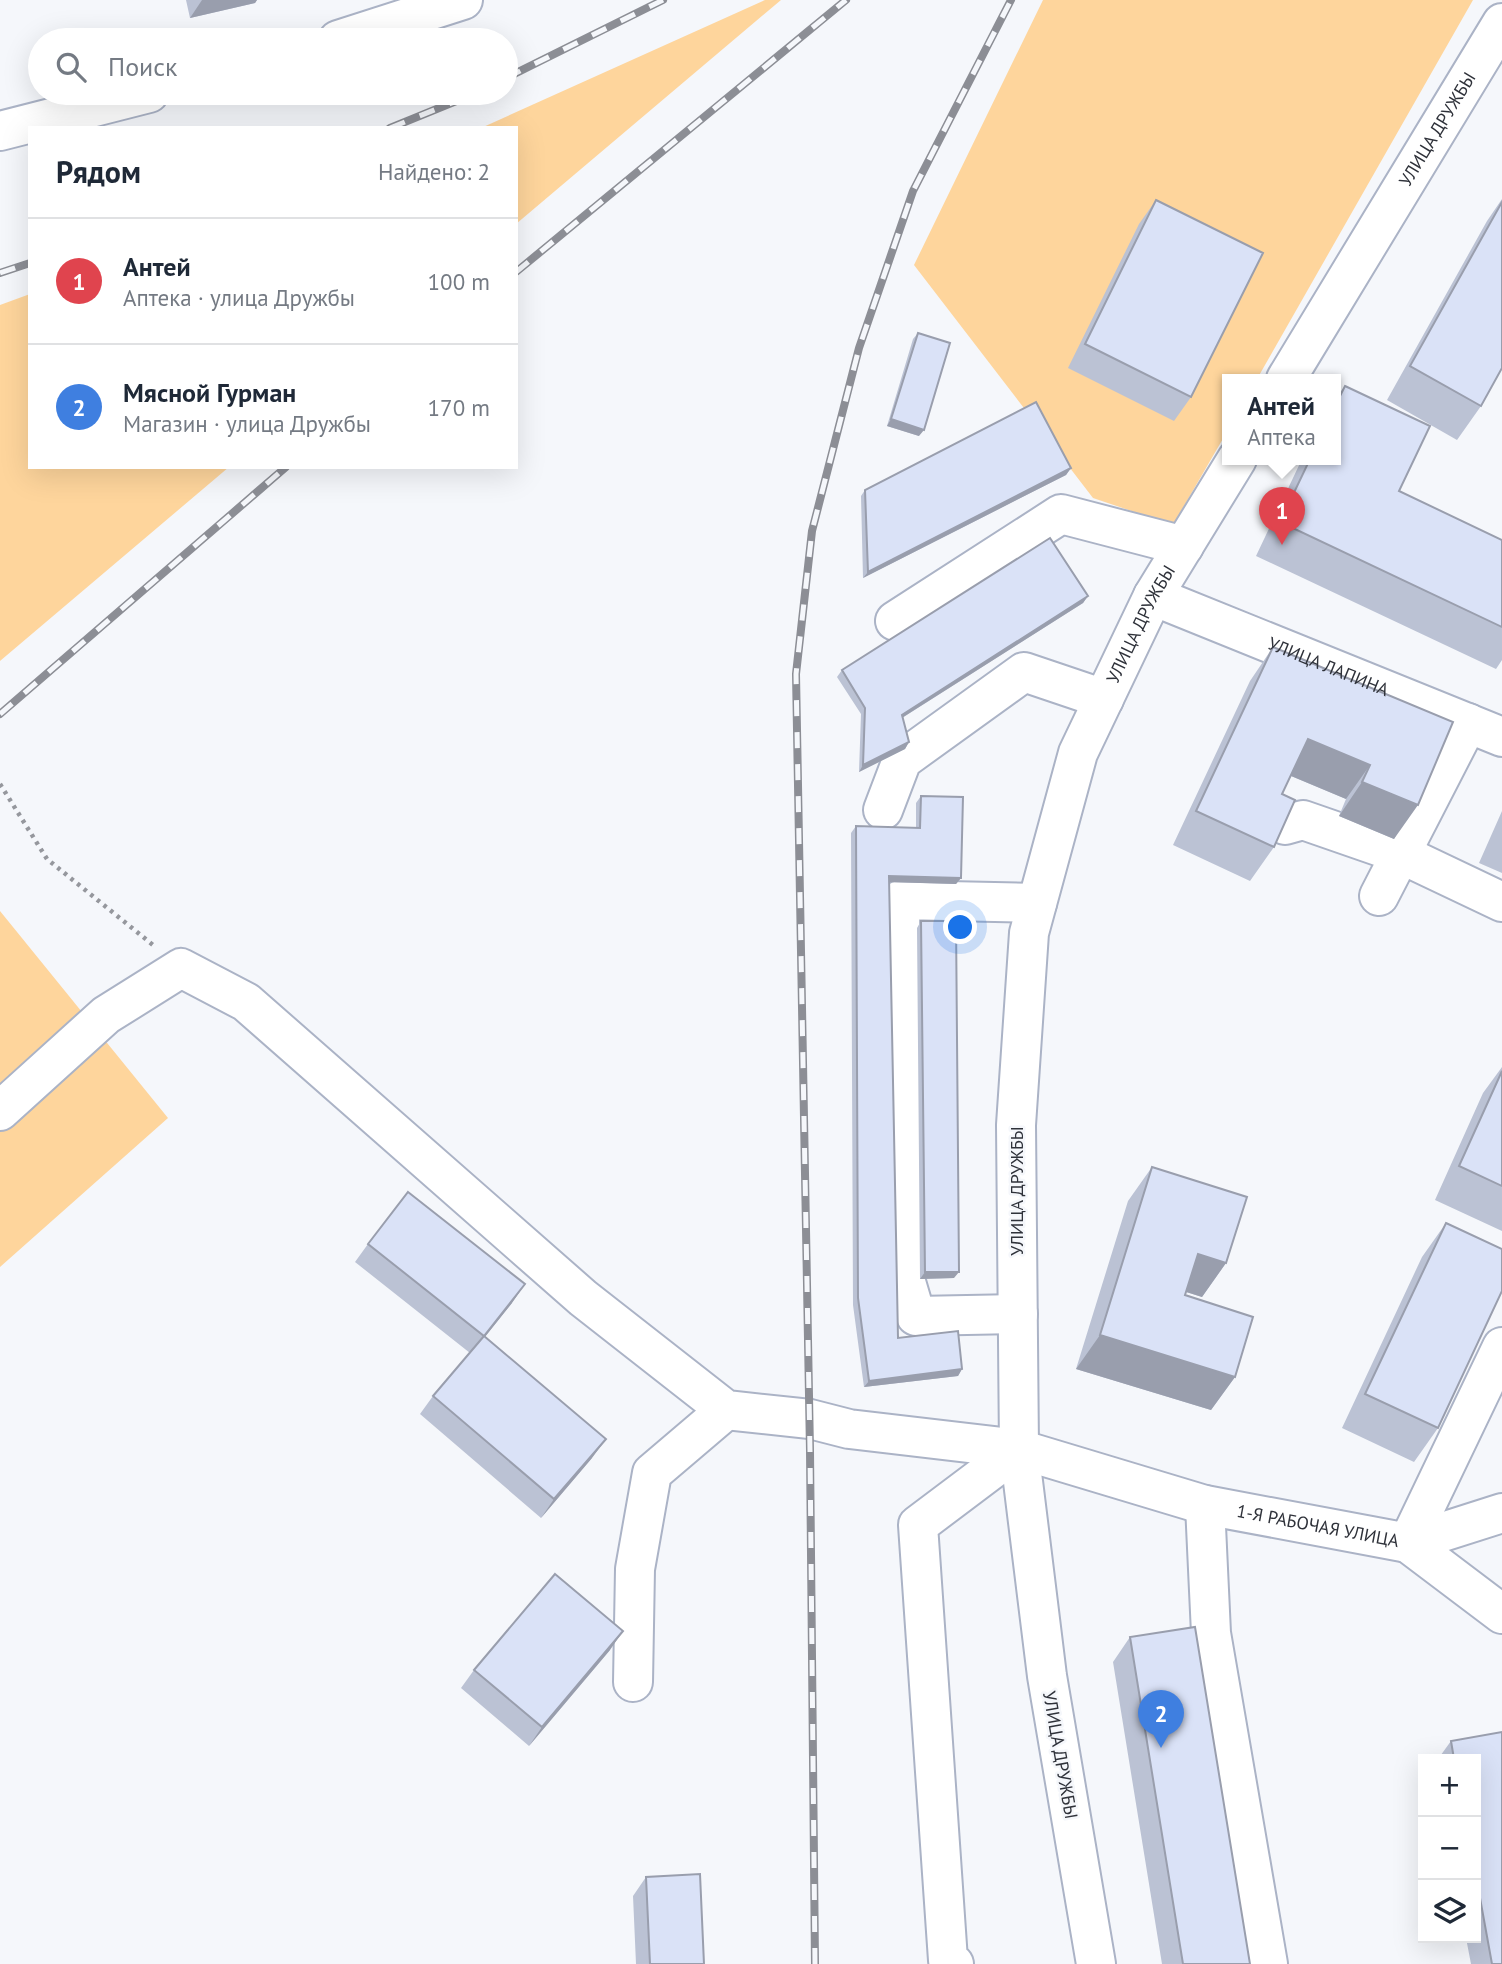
<!DOCTYPE html>
<html lang="ru">
<meta charset="utf-8">
<style>
body{margin:0;font-family:"PT Sans",sans-serif;background:#f2f2f3;color:#1f2937}
.controls{position:absolute;right:21px;bottom:21px;display:grid;overflow:hidden;border-radius:0px;box-shadow:0 7px 28px #0002}
.controls button{width:63px;height:63px;display:grid;place-items:center;padding:0;border:0;border-bottom:2px solid #e0e1e3;background:#fff;color:#1f2937;font:35px sans-serif}
.you{position:absolute;left:961px;top:928px;width:24px;height:24px;margin:-18px;border:5px solid #fff;border-radius:50%;background:#1a73e8;box-shadow:0 0 0 10px #1a73e833}
.badge{display:grid;place-items:center;width:46px;height:46px;border-radius:50%;background:#b45309;color:#fff;font-size:23px;font-weight:700}
.pin{position:absolute;translate:-50% -58px;filter:drop-shadow(0 2px 4px #0008)}
.pin::after{content:'';position:absolute;top:37px;width:24px;height:21px;background:inherit;clip-path:polygon(0 0,100% 0,50% 100%)}
.popup{position:absolute;left:1222px;top:374px;width:119px;height:91px;box-sizing:border-box;display:grid;place-content:center;border-radius:0px;background:#fff;filter:drop-shadow(0 2px 5px #0005);font-size:23px;white-space:nowrap;color:#747a83}
.popup b{font-size:26px;color:#1f2937}
.popup::after{content:'';position:absolute;left:50%;top:100%;margin-left:-14px;border:14px solid transparent;border-top-color:#fff}
.list{margin:0;padding:0;list-style:none}
h2{display:flex;justify-content:space-between;align-items:center;height:91px;margin:0;padding:0 28px;font-size:30px}
h2 small{font-size:23px;font-weight:400;color:#747a83}
.list li{display:grid;grid-template-columns:46px 1fr auto;gap:21px;align-items:center;box-sizing:border-box;height:126px;padding:0 28px;border-top:2px solid #e0e1e3}
.list b{display:block;font-size:26px;white-space:nowrap}
.list p{margin:0;font-size:23px;white-space:nowrap;color:#747a83}
.list em{font-size:23px;font-style:normal;color:#747a83}
.icon{flex:none;width:38px;height:38px;fill:none;stroke:currentColor;stroke-width:2;stroke-linecap:round;stroke-linejoin:round}
.map{position:relative;flex:none;width:1502px;height:1964px;overflow:hidden}
.search{position:absolute;background:#fff;box-shadow:0 7px 28px #0002;left:28px;top:28px;width:490px;height:77px;display:flex;align-items:center;gap:18px;box-sizing:border-box;padding:0 24px;border-radius:38px;color:#747a83;font-size:26px}
.panel{position:absolute;background:#fff;box-shadow:0 7px 28px #0002;left:28px;top:126px;width:490px;height:343px;border-radius:0px}
.map>svg:first-child{display:block}
.green{fill:#fed59c}
.lines{fill:none;stroke-linecap:round;stroke-linejoin:round}
.minor-casing{stroke:#abb3c6;stroke-width:42}
.major-casing{stroke:#abb3c6;stroke-width:42}
.path{stroke:#95979d;stroke-width:4.5;stroke-dasharray:3.5 5;stroke-linecap:butt}
.minor{stroke:#fff;stroke-width:38}
.major{stroke:#fff;stroke-width:38}
.rail-casing{stroke:#8c8e95;stroke-width:8}
.rail{stroke:#f5f7fb;stroke-width:5;stroke-dasharray:16;stroke-linecap:butt}
.wall{fill:#bbc2d4}
.shaded-wall{fill:#999ead}
.building{fill:#dae2f7;stroke:#999ead;stroke-width:2}
.labels{text-anchor:middle;stroke-width:5;stroke-linejoin:round;paint-order:stroke}
.street-label{font-size:18px;fill:#2f323a;stroke:#f5f7fb}
</style>
<div class="map">
<svg width="1502" height="1964" viewBox="0 0 1502 1964">
<rect width="100%" height="100%" fill="#f5f7fb"/>
<path class="green" d="M765 0H781L516 224V128H481Z
M1043 0H1473L1257 379H1228V430L1173 525 1093 498 914 265Z
M30 294V467H229L0 661V305Z
M0 911 168 1118 0 1267Z"/>
<g class="lines">
<defs>
<g id="minor">
<path id="s1" d="M1286 379 1502 23"/>
<path id="s2" d="M1153 596 1502 737"/>
<path d="M895 621 1061 514 1184 546"/>
<path d="M883 810 902 760 1024 672 1104 699"/>
<path d="M1285 825 1303 820 1401 854 1502 902"/>
<path d="M1379 896 1468 723"/>
<path id="s3" d="M0 1111 106 1015 181 968 246 1002 583 1298 726 1410 810 1419 849 1429 1019 1449 1205 1505 1408 1543 1502 1347"/>
<path d="M1018 1314 916 1316 903 1272 900 900 1037 903"/>
<path d="M1205 1505 1211 1633 1268 1964"/>
<path d="M1408 1543 1502 1614"/>
<path d="M1408 1543 1502 1513"/>
<path d="M633 1682 635 1569 652 1473 726 1410"/>
<path d="M954 1964 948 1960 918 1525 1019 1449"/>
<path id="s4" d="M1096 1964 1047 1676 1019 1449 1016 1125 1029 933 1078 753 1153 596 1237 459"/>
</g>
<path id="major" d="M338 40 463 0
M0 131 149 93"/>
</defs>
<use href="#minor" class="minor-casing"/>
<use href="#major" class="major-casing"/>
<path class="path" d="M0 784 47 859 153 945"/>
<use href="#minor" class="minor"/>
<use href="#major" class="major"/>
<defs>
<path id="rail" d="M506 78 663 0
M390 128 476 93
M516 272 846 0
M0 273 30 263
M0 714 286 467
M815 1964 810 1451 796 674 812 531 859 348 913 191 1011 0"/>
</defs>
<use href="#rail" class="rail-casing"/>
<use href="#rail" class="rail"/>
</g>
<path class="wall" d="M186 0H257L255 3 190 18Z
M1502 199V368L1481 406 1457 440 1387 400 1487 221Z
M1156 200 1191 397 1174 421 1068 368 1139 224Z
M918 333 919 436 887 426 913 339Z
M1345 386 1399 491 1502 540V660L1496 669 1256 556 1302 459H1336V398Z
M1071 468 1066 475 863 578 861 496 865 490Z
M1088 596 1083 603 902 718 909 742 905 749 859 772 861 714 837 677 842 670Z
M1273 647 1453 722 1394 839 1339 816 1346 799 1291 776 1282 794 1274 847 1250 881 1173 845 1250 681Z
M921 796 961 878 956 884 889 882 898 1338 962 1369 958 1376 864 1387 853 1305 851 833 856 826 916 828V803Z
M1502 811V873L1479 863Z
M921 921 954 1278 920 1279 917 928Z
M1502 1067V1231L1435 1200 1483 1093Z
M1152 1167 1226 1263 1202 1297 1186 1292 1185 1295 1235 1377 1211 1410 1076 1369 1128 1201Z
M1446 1223 1438 1428 1414 1462 1342 1428 1422 1257Z
M368 1244 512 1303 485 1337 592 1458 541 1518 420 1414 433 1396 470 1353 355 1262Z
M1130 1637 1249 1964H1162L1113 1662Z
M610 1650 529 1746 461 1688 474 1670Z
M1502 1732V1964H1471L1466 1938H1476V1759H1438L1451 1741Z
M646 1877 704 1964H636L633 1896Z"/>
<path class="shaded-wall" d="M202 0H257L255 3 190 18Z
M891 419 924 430 919 436 887 426Z
M1071 468 1066 475 863 578 868 572Z
M1088 596 1083 603 897 721 902 715Z
M1308 739 1370 765 1346 799 1284 773Z
M909 742 905 749 859 772 863 765Z
M1362 782 1418 805 1394 839 1339 816Z
M889 876 961 878 956 884 884 882Z
M1198 1254 1226 1263 1202 1297 1174 1288Z
M925 1272H959L954 1278 920 1279Z
M525 1284 512 1303 471 1354 484 1336Z
M1100 1335 1235 1377 1211 1410 1076 1369Z
M962 1369 958 1376 864 1387 869 1381Z
M606 1439 592 1458 541 1518 554 1499Z
M623 1631 610 1650 529 1746 542 1727Z"/>
<path class="building" d="M1156 200 1263 253 1191 397 1085 344Z
M1502 202V368L1481 406 1410 366Z
M918 333 950 343 924 430 891 419Z
M1345 386 1430 426 1399 491 1502 540V627L1280 522 1310 459H1336V404Z
M1036 402 1071 468 868 572 865 490Z
M1050 538 1088 596 902 715 909 742 863 765 865 708 842 670Z
M1273 647 1453 722 1418 805 1362 782 1370 765 1308 739 1282 794 1295 800 1274 847 1196 811Z
M921 796 963 797 961 878 889 876 898 1338 958 1331 962 1369 869 1381 858 1298 856 826 920 828Z
M921 921H956L959 1272H925Z
M1502 1071V1186L1459 1166Z
M1152 1167 1247 1197 1226 1263 1198 1254 1185 1295 1253 1317 1235 1377 1100 1335Z
M408 1192 525 1284 484 1336 368 1244Z
M1446 1223 1502 1249V1291L1438 1428 1365 1394Z
M484 1336 606 1439 554 1499 433 1396Z
M555 1574 623 1631 542 1727 474 1670Z
M1195 1627 1250 1964H1183L1130 1637Z
M1502 1732V1964H1492L1476 1876V1759H1454L1451 1741Z
M700 1874 704 1964H650L646 1877Z"/>
<g class="labels">
<g class="street-label">
<text dy="6" stroke="none"><textPath href="#s1" startOffset="292">УЛИЦА ДРУЖБЫ</textPath></text>
<text dy="6" stroke="none"><textPath href="#s4" startOffset="1367">УЛИЦА ДРУЖБЫ</textPath></text>
<text dy="6" stroke="none"><textPath href="#s2" startOffset="189">УЛИЦА ЛАПИНА</textPath></text>
<text transform="translate(1017 1191) rotate(-90)" y="6">УЛИЦА ДРУЖБЫ</text>
<text dy="6" stroke="none"><textPath href="#s3" startOffset="1540">1-Я РАБОЧАЯ УЛИЦА</textPath></text>
<text transform="translate(1060 1755) rotate(80)" y="6">УЛИЦА ДРУЖБЫ</text>
</g>
</g>
</svg>
<div class="controls">
<button>+</button>
<button>−</button>
<button><svg class="icon" aria-label="layers" viewBox="0 0 24 24"><path d="M12 4l9 5-9 5-9-5zM3 14l9 5 9-5"/></svg></button>
</div>
<div class="you"></div>
<div class="pin badge" style="left:1282px;top:545px;background:#e0444e">1</div>
<div class="popup"><b>Антей</b>Аптека</div>
<div class="pin badge" style="left:1161px;top:1748px;background:#3f7fe0">2</div>
<div class="search"><svg class="icon" aria-label="search" viewBox="0 0 24 24"><circle cx="10" cy="10" r="6"/><path d="M15 15l6 6"/></svg>Поиск</div>
<section class="panel">
<h2>Рядом<small>Найдено: 2</small></h2>
<ul class="list">
<li><span class="badge" style="background:#e0444e">1</span><div><b>Антей</b><p>Аптека · улица Дружбы</p></div><em>100 m</em></li>
<li><span class="badge" style="background:#3f7fe0">2</span><div><b>Мясной Гурман</b><p>Магазин · улица Дружбы</p></div><em>170 m</em></li>
</ul>
</section>
</div>
